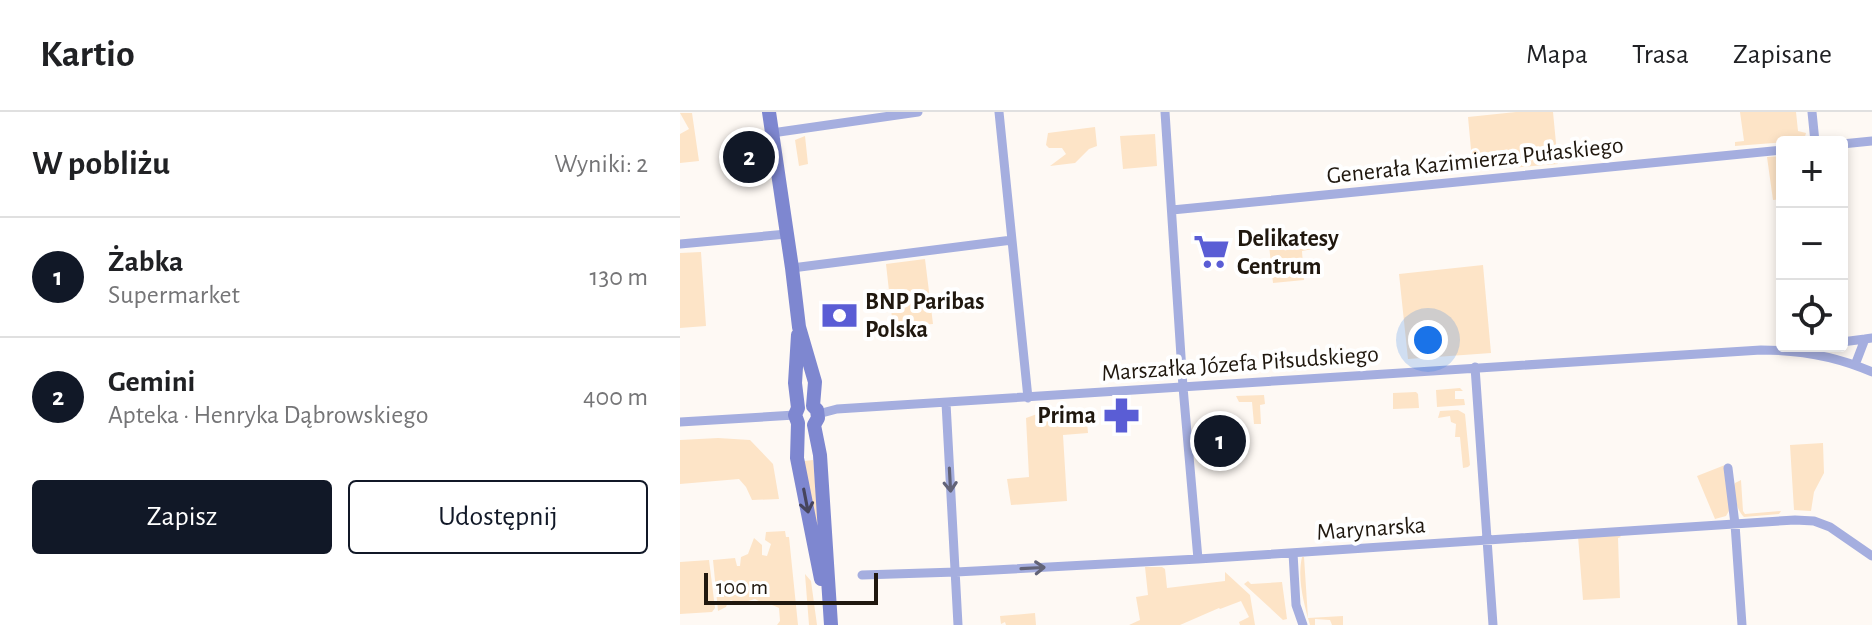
<!DOCTYPE html>
<html lang="pl">
<meta charset="utf-8">
<style>
body{margin:0;font-family:"Alegreya Sans",sans-serif;background:#f2f2f2;color:#202124}
.controls{position:absolute;right:24px;top:24px;display:grid;overflow:hidden;border-radius:8px;box-shadow:0 4px 12px #0003}
.controls button{width:72px;height:72px;display:grid;place-items:center;padding:0;border:0;border-bottom:2px solid #e0e0e0;background:#fff;color:#202124;font:40px sans-serif}
.scale{position:absolute;left:24px;bottom:20px;width:174px;box-sizing:border-box;padding-left:8px;border:4px solid #20180f;border-top:0;font-size:22px;line-height:28px;white-space:nowrap;color:#20180f;-webkit-text-stroke:6px #fff;paint-order:stroke}
.you{position:absolute;left:748px;top:228px;width:28px;height:28px;margin:-20px;border:6px solid #fff;border-radius:50%;background:#1a73e8;box-shadow:0 0 0 12px #1a73e833}
.badge{display:grid;place-items:center;width:52px;height:52px;border-radius:50%;background:#111827;color:#fff;font-size:26px;font-weight:700}
.pin{position:absolute;translate:-50% -50%;border:4px solid #fff;box-shadow:0 2px 8px #0006}
.list{margin:0;padding:0;list-style:none}
h2{display:flex;justify-content:space-between;align-items:center;height:104px;margin:0;padding:0 32px;font-size:34px}
h2 small{font-size:26px;font-weight:400;color:#757577}
.list li{display:grid;grid-template-columns:52px 1fr auto;gap:24px;align-items:center;box-sizing:border-box;height:120px;padding:0 32px;border-top:2px solid #e0e0e0}
.list b{display:block;font-size:30px;white-space:nowrap}
.list p{margin:0;font-size:26px;white-space:nowrap;color:#757577}
.list em{font-size:26px;font-style:normal;color:#757577}
.actions{display:flex;gap:16px;padding:24px 32px}
.actions a{flex:1;padding:18px 0;border:2px solid #111827;border-radius:8px;text-align:center;font-size:28px;color:#111827}
.actions .main{background:#111827;color:#fff}
.icon{flex:none;width:44px;height:44px;fill:none;stroke:currentColor;stroke-width:2;stroke-linecap:round;stroke-linejoin:round}
.map{position:relative;flex:none;width:1192px;height:513px;overflow:hidden}
header{display:flex;align-items:center;gap:48px;box-sizing:border-box;height:112px;padding:0 40px;background:#fff;border-bottom:2px solid #e0e0e0}
header strong{font-size:38px}
nav{display:flex;gap:44px;margin-inline-start:auto;font-size:28px}
main{display:flex}
aside{flex:1;background:#fff}
.map>svg:first-child{display:block}
.green{fill:#fde4c7}
.lines{fill:none;stroke-linecap:round;stroke-linejoin:round}
.street{stroke:#a5aedf;stroke-width:9}
.secondary{stroke:#7e87d0;stroke-width:14}
.oneway{stroke:#626377}
.oneway2{stroke:#46445c}
.labels{text-anchor:middle;stroke-width:8;stroke-linejoin:round;paint-order:stroke}
.street-label{font-size:24px;fill:#20180f;stroke:#fff}
.poi-label{font-size:24px;font-weight:bold;fill:#20180f;stroke:#fff;text-anchor:start}
</style>
<header>
<strong>Kartio</strong>
<nav><a>Mapa</a><a>Trasa</a><a>Zapisane</a></nav>
</header>
<main>
<aside>
<h2>W pobliżu<small>Wyniki: 2</small></h2>
<ul class="list">
<li><span class="badge">1</span><div><b>Żabka</b><p>Supermarket</p></div><em>130 m</em></li>
<li><span class="badge">2</span><div><b>Gemini</b><p>Apteka · Henryka Dąbrowskiego</p></div><em>400 m</em></li>
</ul>
<div class="actions"><a class="main">Zapisz</a><a>Udostępnij</a></div>
</aside>
<div class="map">
<svg width="1192" height="513" viewBox="0 0 1192 513">
<rect width="100%" height="100%" fill="#fef9f4"/>
<path class="green" d="M836 0H873L878 52 793 59 788 5Z
M1060 0H1116L1118 19 1126 21 1124 28 1121 29 1055 34V30L1064 29Z
M0 1H12L19 49 0 51V22L9 17Z
M415 15 417 34 409 37 395 51 370 54 386 42 382 36H369L366 33 368 21Z
M475 22 477 54 443 57 440 24Z
M125 24 128 52 119 54 115 28Z
M1102 44V87L1093 88 1087 45Z
M632 129 633 137 622 139 624 168 593 171 589 133 624 132Z
M21 140 26 214 0 216V141Z
M245 147 253 212 213 215 206 152Z
M803 153 811 241 728 247 719 162Z
M780 276 783 279H775V287H784L785 293 757 295 756 278Z
M736 280 738 282 739 296 713 297V281Z
M584 283 585 292 580 293 581 312H574L572 290H559L556 284Z
M371 297H387L388 301 406 300 408 321 383 323 387 389 331 393 327 367 349 365 346 306Z
M778 298 785 302 790 353 788 355 783 356 780 325H775L776 312 771 310 770 304 758 306 760 299Z
M38 326 70 328 93 352 99 387 72 388 66 375 59 367 0 372V328Z
M1143 331 1144 361 1134 380 1131 399 1114 398 1110 333Z
M133 348 143 453 124 349Z
M1045 353 1050 397 1046 404 1035 407 1017 364Z
M1061 368 1063 399 1065 402 1101 399 1099 402 1064 405C1056 397 1055 386 1054 374L1055 371Z
M105 419 106 425H109L118 513H97L100 509 99 496C91 491 83 492 75 487L54 493 53 489 51 488 48 490 46 495 38 499 33 448 55 446 57 454H60L61 445 68 442 74 426 82 433V443L87 444 91 432 85 428 86 420Z
M939 423 941 425 938 426 940 486 903 488 898 424Z
M622 445H624L628 506 663 504V513H652L650 508 635 507V513H630C624 492 617 467 622 445Z
M29 448 35 496 32 500 0 502V450Z
M465 455H482L485 457 487 476 545 469V460L570 483 575 513H560L559 510 569 505 561 489 540 497 539 496 500 513H449L460 508 456 485 468 483Z
M125 462 131 469 137 513H129Z
M568 469 571 472 602 470 607 507 603 508 564 472Z
M355 501 356 513H326L325 510 321 512 320 504Z"/>
<g class="lines">
<path class="street" d="M319 0 348 286
M485 0 503 275 518 447
M1132 0 1135 30
M92 21 238 0
M1162 32 1192 29
M492 98 1102 38
M0 132 107 122
M112 156 332 128
M1162 230 1185 227
M1175 253 1185 227 1192 226
M795 255 813 513
M266 291 278 513
M138 302 157 297C465 279 773 256 1081 238 1120 238 1156 244 1192 260
M0 310 115 303
M1048 356 1055 412 1062 513
M613 441 616 493 623 513
M182 463 276 460 518 447 1115 408 1134 409 1150 415 1192 444"/>
<path class="secondary" d="M89 0 112 156 119 215 135 270 133 294 137 298 138 306 134 313 140 343 151 513
M118 223 115 271 118 296 115 303 118 311 117 346 141 467"/>
</g>
<defs><path id="oneway-shaft" d="M-6 0H5M1.5-3L5.5 0L1.5 3" fill="none" stroke-width="1.6" stroke-linecap="round" stroke-linejoin="round" transform="scale(2)"/></defs>
<g class="oneway">
<use href="#oneway-shaft" transform="translate(270 368) rotate(87)"/>
<use href="#oneway-shaft" transform="translate(353 456) rotate(-3)"/>
</g>
<use class="oneway2" href="#oneway-shaft" transform="translate(126 389) rotate(79)"/>
<defs>
<symbol id="supermarket-bare" viewBox="-9 -9 18 18"><path d="M-6-5.5h2.5l.6 2H6L4.5 2H-2.5L-4.4-4H-6ZM-1.5 3.2a1.3 1.3 0 1 0 .1 0ZM3 3.2a1.3 1.3 0 1 0 .1 0Z" fill="#5a5dd5" stroke="#fff" stroke-width="2.5" paint-order="stroke"/></symbol>
<symbol id="bank-bare" viewBox="-9 -9 18 18"><path d="M-6-4H6V4H-6ZM0-2.3a2.3 2.3 0 1 0 0 4.6a2.3 2.3 0 1 0 0-4.6Z" fill="#5a5dd5" stroke="#fff" stroke-width="2.5" paint-order="stroke"/></symbol>
<symbol id="pharmacy-bare" viewBox="-9 -9 18 18"><path d="M-2-6h4v4h4v4h-4v4h-4v-4h-4v-4h4Z" fill="#5a5dd5" stroke="#fff" stroke-width="2.5" paint-order="stroke"/></symbol>
</defs>
<g fill-rule="evenodd">
<use href="#supermarket-bare" x="506" y="114" width="51" height="51"/>
<use href="#bank-bare" x="134" y="178" width="51" height="51"/>
<use href="#pharmacy-bare" x="416" y="278" width="51" height="51"/>
</g>
<g class="labels">
<g class="street-label">
<text transform="translate(795 48) rotate(-6)" y="8">Generała Kazimierza Pułaskiego</text>
<text transform="translate(560 251) rotate(-4)" y="8">Marszałka Józefa Piłsudskiego</text>
<text transform="translate(691 416) rotate(-4)" y="8">Marynarska</text>
</g>
<g class="poi-label">
<text x="557" y="134">Delikatesy<tspan x="557" dy="28">Centrum</tspan></text>
<text x="185" y="197">BNP Paribas<tspan x="185" dy="28">Polska</tspan></text>
<text x="416" y="311" text-anchor="end">Prima</text>
</g>
</g>
</svg>
<div class="controls">
<button>+</button>
<button>−</button>
<button><svg class="icon" aria-label="locate" viewBox="0 0 24 24"><circle cx="12" cy="12" r="6"/><path d="M12 2v4M12 18v4M2 12h4M18 12h4"/></svg></button>
</div>
<div class="scale">100 m</div>
<div class="you"></div>
<div class="pin badge" style="left:540px;top:329px">1</div>
<div class="pin badge" style="left:69px;top:45px">2</div>
</div>
</main>
